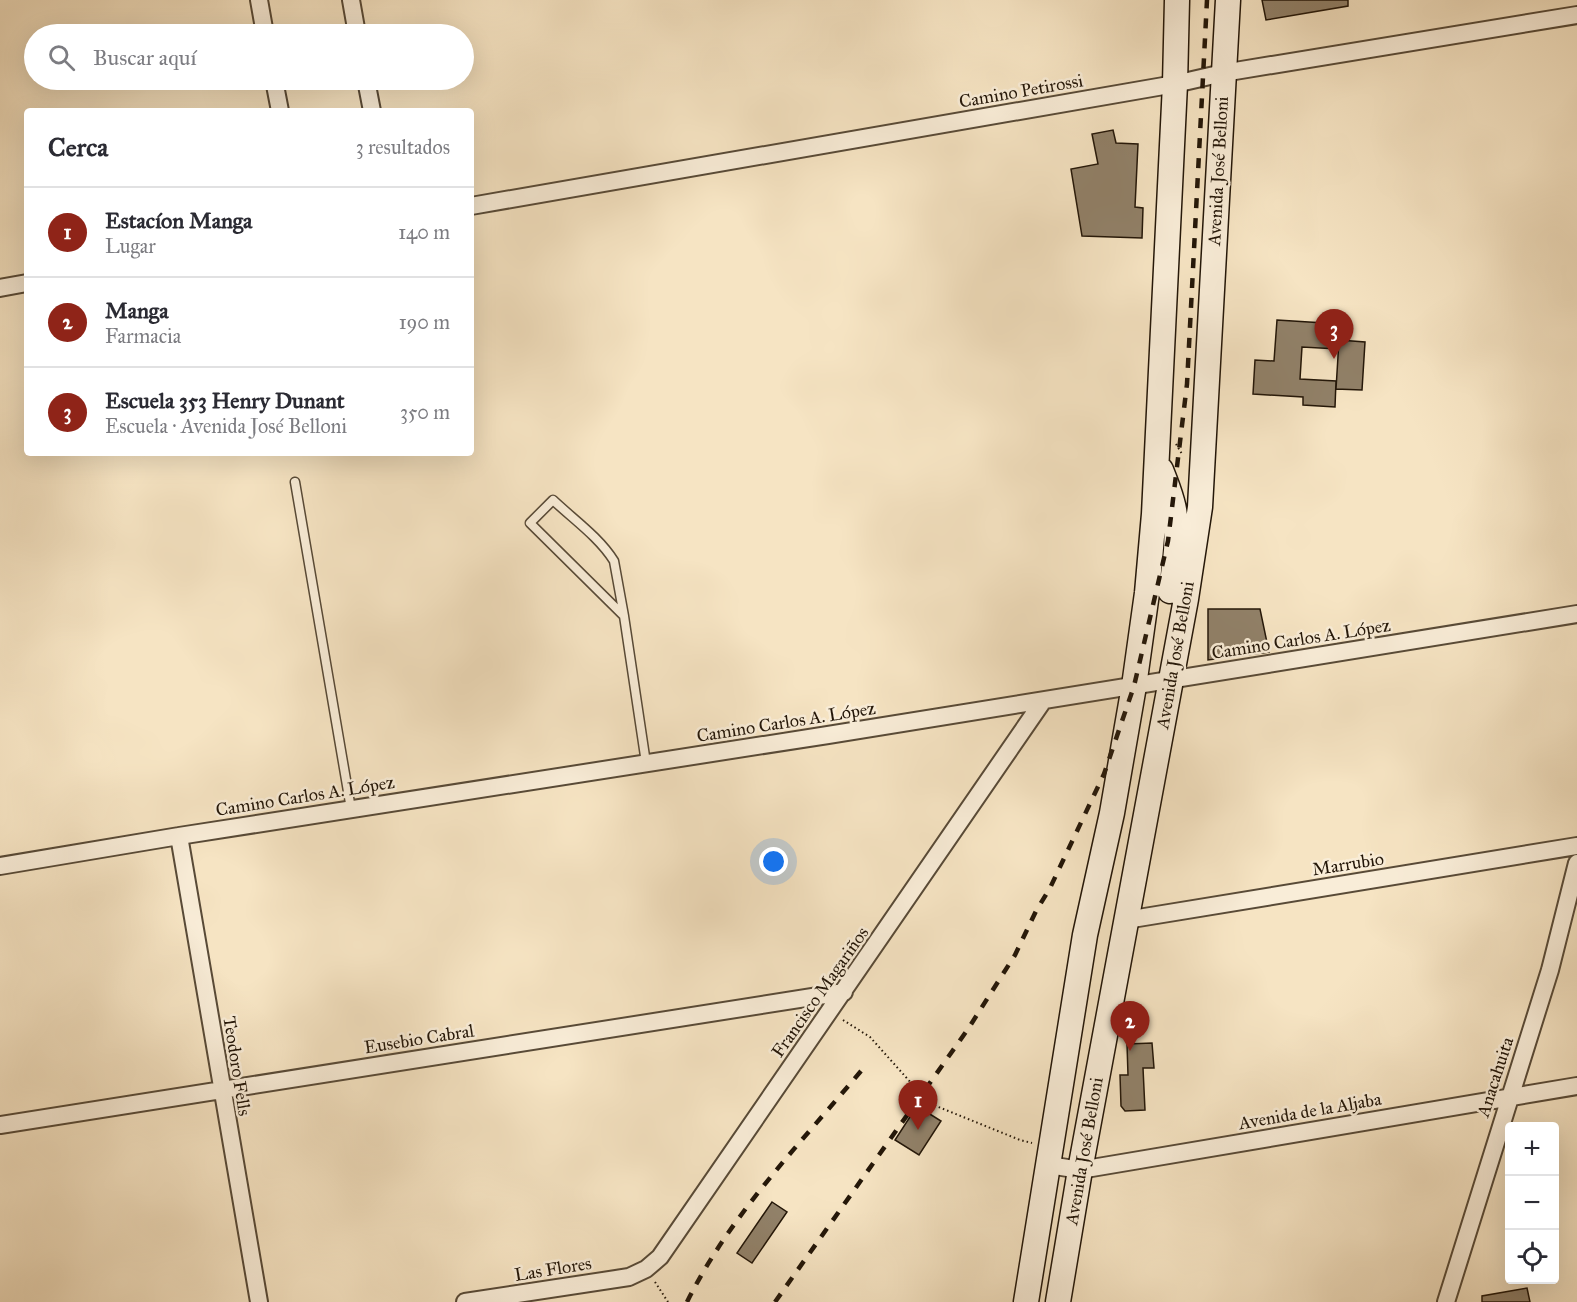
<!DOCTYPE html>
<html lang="es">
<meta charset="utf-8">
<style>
body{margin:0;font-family:"IM FELL Great Primer",serif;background:#f7f7f7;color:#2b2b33}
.controls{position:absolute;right:18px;bottom:18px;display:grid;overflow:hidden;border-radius:6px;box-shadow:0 6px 24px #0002}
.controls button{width:54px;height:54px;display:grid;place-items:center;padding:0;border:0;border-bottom:2px solid #e1e1e2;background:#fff;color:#2b2b33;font:30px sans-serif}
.you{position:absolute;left:774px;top:862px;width:21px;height:21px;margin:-15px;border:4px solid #fff;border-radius:50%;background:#1a73e8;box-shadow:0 0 0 9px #1a73e833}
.badge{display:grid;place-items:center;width:39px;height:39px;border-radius:50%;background:#8f2418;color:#fff;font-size:20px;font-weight:700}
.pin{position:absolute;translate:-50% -50px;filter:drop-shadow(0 2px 3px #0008)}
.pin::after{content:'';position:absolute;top:32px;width:21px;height:18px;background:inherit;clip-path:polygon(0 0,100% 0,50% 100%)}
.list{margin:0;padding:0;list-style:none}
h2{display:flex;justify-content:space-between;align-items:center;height:78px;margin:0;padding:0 24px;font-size:26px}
h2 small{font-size:20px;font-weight:400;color:#7c7c81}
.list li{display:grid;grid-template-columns:39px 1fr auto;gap:18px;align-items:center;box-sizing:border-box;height:90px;padding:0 24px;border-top:2px solid #e1e1e2}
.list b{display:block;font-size:22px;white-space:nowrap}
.list p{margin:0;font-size:20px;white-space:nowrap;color:#7c7c81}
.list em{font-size:20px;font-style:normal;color:#7c7c81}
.icon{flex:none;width:33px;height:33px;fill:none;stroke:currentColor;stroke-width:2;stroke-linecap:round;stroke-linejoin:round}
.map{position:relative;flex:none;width:1577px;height:1302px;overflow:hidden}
.search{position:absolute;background:#fff;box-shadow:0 6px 24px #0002;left:24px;top:24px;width:450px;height:66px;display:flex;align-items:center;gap:15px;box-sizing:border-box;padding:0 21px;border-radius:33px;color:#7c7c81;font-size:22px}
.panel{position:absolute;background:#fff;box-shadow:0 6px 24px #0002;left:24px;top:108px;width:450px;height:348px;border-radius:6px}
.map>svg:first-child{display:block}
.building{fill:#918169;stroke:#231608;stroke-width:1.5}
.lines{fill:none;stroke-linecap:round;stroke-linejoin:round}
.service-casing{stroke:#584a37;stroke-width:11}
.minor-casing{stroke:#584a37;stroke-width:20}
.secondary-casing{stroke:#231608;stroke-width:27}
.path{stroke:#231608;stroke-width:2;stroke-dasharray:1.5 3;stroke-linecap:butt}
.service{stroke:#f9edd8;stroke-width:8}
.minor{stroke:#f9edd8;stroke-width:16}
.secondary{stroke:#f9edd8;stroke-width:24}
.rail{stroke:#231608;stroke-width:4.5;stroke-dasharray:10 10;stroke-linecap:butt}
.labels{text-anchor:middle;stroke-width:5;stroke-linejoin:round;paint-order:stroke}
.street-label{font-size:18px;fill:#231608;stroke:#f9edd8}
</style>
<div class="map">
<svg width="1577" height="1302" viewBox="0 0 1577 1302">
<rect width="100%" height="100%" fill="#f6e4c3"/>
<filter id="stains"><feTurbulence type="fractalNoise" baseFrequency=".00333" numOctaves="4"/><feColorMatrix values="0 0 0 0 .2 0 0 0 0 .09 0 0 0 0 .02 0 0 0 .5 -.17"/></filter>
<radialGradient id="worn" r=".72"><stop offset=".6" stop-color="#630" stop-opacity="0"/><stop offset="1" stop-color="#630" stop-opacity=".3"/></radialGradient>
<path class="building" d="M1262 0H1348V6L1266 20Z
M1113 130 1116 143 1138 144 1135 207 1143 208 1142 238 1082 236 1071 169 1098 164 1092 134Z
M1277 320 1340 324 1338 349 1302 347 1300 379 1336 381 1335 407 1303 405V397L1253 394 1255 360 1274 361Z
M1339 340 1365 342 1362 390 1336 389Z
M1208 609H1260L1269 652 1208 660Z
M1152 1043 1154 1068H1143L1145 1110 1125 1111 1121 1106 1120 1075H1128L1127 1044Z
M917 1106 941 1121 919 1155 895 1140Z
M772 1202 787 1212 752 1263 737 1253Z
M1527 1288 1530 1302H1482V1296Z"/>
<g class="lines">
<defs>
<path id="service" d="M295 482 351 809
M624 616 614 561C599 537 573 519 553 500L530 523 624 616 646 763"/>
<path id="minor" d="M259 0 265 34
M351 0 357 34
M274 80 280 111
M366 80 372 111
M471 206 1175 84 1223 73 1577 15
M0 288 27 283
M179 836 259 1302
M0 866 179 836 828 735 1577 614
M1126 920 1577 846
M0 1125 844 992
M1049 1165 1080 1170 1577 1086
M465 1302 629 1277 646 1269 660 1257 1043 701
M1446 1302 1550 970 1577 863"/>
<path id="secondary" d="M1161 470C1165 480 1169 490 1172 501 1180 529 1176 563 1170 591
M1026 1302 1085 935 1112 813 1134 686 1147 593 1154 514 1175 84 1177 0
M1058 1302 1080 1170 1186 599 1200 507 1228 0"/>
</defs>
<use href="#service" class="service-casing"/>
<use href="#minor" class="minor-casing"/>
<use href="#secondary" class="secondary-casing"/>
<path class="path" d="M1176 444 1182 454
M843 1020 870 1037 921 1094 936 1106 1020 1140 1032 1143
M655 1282 668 1302"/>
<use href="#service" class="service"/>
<use href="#minor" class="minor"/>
<use href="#secondary" class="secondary"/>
<path class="rail" d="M687 1302C730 1215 799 1145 861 1071
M775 1302 968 1029 1015 955 1036 911 1050 888 1104 774 1134 686 1168 541 1187 384 1207 0"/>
</g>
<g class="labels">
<g class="street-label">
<text transform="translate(1021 91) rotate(-10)" y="6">Camino Petirossi</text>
<text transform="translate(1218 171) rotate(-87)" y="6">Avenida José Belloni</text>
<text transform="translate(1301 639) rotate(-9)" y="6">Camino Carlos A. López</text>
<text transform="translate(1175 655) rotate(-80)" y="6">Avenida José Belloni</text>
<text transform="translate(786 722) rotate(-9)" y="6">Camino Carlos A. López</text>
<text transform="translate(305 796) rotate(-9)" y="6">Camino Carlos A. López</text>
<text transform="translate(1348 864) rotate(-9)" y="6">Marrubio</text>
<text transform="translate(820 992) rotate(-55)" y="6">Francisco Magariños</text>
<text transform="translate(419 1039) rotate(-9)" y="6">Eusebio Cabral</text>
<text transform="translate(237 1066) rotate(81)" y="6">Teodoro Fells</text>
<text transform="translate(1495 1077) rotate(-72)" y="6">Anacahuita</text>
<text transform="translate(1310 1111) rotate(-10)" y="6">Avenida de la Aljaba</text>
<text transform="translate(1084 1151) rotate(-80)" y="6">Avenida José Belloni</text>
<text transform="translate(553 1269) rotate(-9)" y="6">Las Flores</text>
</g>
</g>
<rect width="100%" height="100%" filter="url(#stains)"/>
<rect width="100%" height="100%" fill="url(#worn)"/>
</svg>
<div class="controls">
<button>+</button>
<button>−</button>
<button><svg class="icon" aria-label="locate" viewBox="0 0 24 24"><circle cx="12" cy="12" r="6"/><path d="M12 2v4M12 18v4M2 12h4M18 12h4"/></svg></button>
</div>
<div class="you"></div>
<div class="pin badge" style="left:918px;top:1130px">1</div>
<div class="pin badge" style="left:1130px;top:1051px">2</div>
<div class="pin badge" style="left:1334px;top:359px">3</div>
<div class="search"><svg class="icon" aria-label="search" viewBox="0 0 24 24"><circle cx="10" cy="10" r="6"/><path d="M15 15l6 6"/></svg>Buscar aquí</div>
<section class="panel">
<h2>Cerca<small>3 resultados</small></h2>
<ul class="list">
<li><span class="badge">1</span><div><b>Estacíon Manga</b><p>Lugar</p></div><em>140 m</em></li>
<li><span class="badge">2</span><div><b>Manga</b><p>Farmacia</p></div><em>190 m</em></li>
<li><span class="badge">3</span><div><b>Escuela 353 Henry Dunant</b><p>Escuela · Avenida José Belloni</p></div><em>350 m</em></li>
</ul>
</section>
</div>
